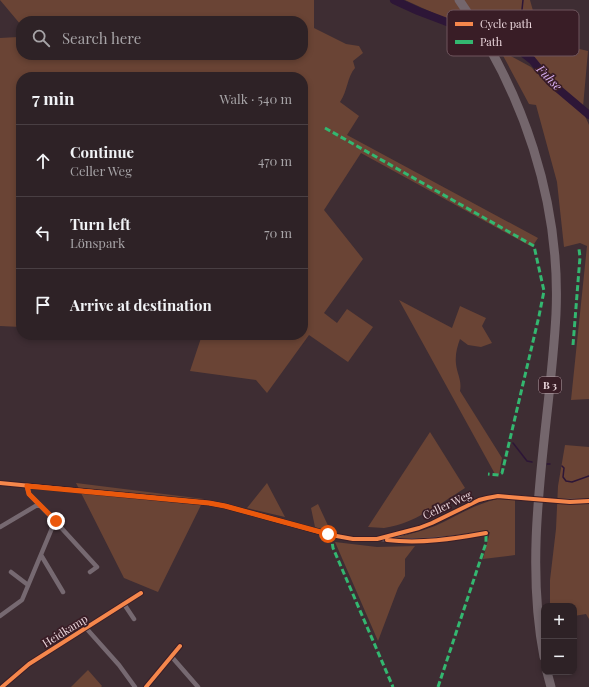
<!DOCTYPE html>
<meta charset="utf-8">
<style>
body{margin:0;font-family:"Playfair Display",serif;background:#362a2e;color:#f1f3f6}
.controls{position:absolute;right:12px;bottom:12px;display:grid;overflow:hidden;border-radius:8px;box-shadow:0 2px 6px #0003}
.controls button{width:36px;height:36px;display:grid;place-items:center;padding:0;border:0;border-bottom:1px solid #493f43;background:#2e2226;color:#f1f3f6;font:20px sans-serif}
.stop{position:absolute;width:12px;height:12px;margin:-9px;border:3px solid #ea580c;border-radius:50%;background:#fff}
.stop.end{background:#ea580c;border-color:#fff;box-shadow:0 1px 4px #0008}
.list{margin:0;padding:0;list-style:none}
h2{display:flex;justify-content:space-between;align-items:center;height:52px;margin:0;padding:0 16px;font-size:17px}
h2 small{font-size:13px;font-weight:400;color:#a7a4a7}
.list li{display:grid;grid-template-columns:26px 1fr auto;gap:12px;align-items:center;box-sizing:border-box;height:72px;padding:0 16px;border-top:1px solid #493f43}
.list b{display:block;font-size:15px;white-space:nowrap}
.list p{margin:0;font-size:13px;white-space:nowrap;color:#a7a4a7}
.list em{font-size:13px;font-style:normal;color:#a7a4a7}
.icon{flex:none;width:22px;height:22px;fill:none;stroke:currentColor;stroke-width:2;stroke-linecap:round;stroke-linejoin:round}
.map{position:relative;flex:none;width:589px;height:687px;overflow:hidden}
.search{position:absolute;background:#2e2226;box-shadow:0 2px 6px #0003;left:16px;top:16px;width:292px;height:44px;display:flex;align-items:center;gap:10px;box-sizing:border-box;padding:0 14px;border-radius:16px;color:#a7a4a7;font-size:15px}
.panel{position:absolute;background:#2e2226;box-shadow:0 2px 6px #0003;left:16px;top:72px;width:292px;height:268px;border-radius:16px}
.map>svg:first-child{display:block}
.green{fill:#6a4435}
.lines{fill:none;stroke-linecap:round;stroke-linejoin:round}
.stream{stroke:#2d1637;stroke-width:1.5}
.river{stroke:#2d1637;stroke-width:8}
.street{stroke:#766971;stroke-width:4.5}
.highway{stroke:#74666c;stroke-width:9}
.street-bridge{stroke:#766971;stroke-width:4.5}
.quiet{stroke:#33b770;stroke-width:3;stroke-dasharray:6 3;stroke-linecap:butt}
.cycleway-casing{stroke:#391d26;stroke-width:6}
.cycleway{stroke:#f5874c;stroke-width:4}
.route{stroke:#ea580c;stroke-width:5}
.labels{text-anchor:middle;stroke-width:3.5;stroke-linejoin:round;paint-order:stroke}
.shield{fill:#391d26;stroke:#b69fa6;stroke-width:1}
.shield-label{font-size:10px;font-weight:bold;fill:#ebd7dd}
.street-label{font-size:11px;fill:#ebd7dd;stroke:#391d26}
.water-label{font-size:12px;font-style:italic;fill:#d7aef0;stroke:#391d26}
.key{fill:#391d26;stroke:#6e555d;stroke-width:1}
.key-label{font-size:11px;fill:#ebd7dd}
</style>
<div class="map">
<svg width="589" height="687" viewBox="0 0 589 687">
<rect width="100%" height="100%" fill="#3e2d33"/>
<path class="green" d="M0 0H314V28L346 44 359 46 363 53 353 61 355 68C347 77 348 90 340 102L359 116 347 135 538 238 532 247 361 153 324 210 363 259 324 313 337 323 347 309 373 327 348 362 309 335 267 393 256 380 190 371 202 335H303V77H21V327L0 326V38L18 37 21 32V55H303V21H21V25Z
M405 0H530C534 14 539 36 554 42 564 47 577 48 588 51L583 107 555 84 530 54 507 41 440 16Z
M500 50 531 67 543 79 585 116 589 125V399L571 400 587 246 580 243 564 247 557 182 536 105 529 104Z
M399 300 452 328 460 306 486 318 482 326 492 343 481 347 468 345 460 339C457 347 455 355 456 364 457 374 462 380 460 391L502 458 499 475 495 474Z
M430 432 465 488C440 504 413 524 384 528 379 528 373 527 368 527Z
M565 445 589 447V619L586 614 574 616V606H550V580L556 529 558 486Z
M76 483 204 499 158 592 124 578Z
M267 483 285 517 247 508Z
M497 499 515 500V555L483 559 490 532 432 539H390C405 535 420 532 435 526 457 516 473 505 497 499Z
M318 504 331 532 315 527 311 508Z
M335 542 377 547 415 546 405 559V576L398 588 378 641Z
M88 670 102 686 101 687H71Z"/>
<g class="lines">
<path class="stream" d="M518 49 523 0
M513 443 527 461 532 462
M547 464H550
M562 466 564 468 563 477 566 481 572 482 589 476"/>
<path class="river" d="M394 0 418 11 518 49 532 60 550 82 589 115"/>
<path class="street" d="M0 483 209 503 225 506 331 535 353 539H377L401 534 432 523 479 500 498 496 525 498
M560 501H589
M55 521 97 567 90 572
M0 527 39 504
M382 539C417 543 451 539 486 533
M41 555 63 592
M11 572 28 585
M124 604 134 619
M0 616 22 600 55 521 29 494 27 486
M86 628 119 665 135 687
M171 656 198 687
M2 687 29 664 141 593
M146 687 180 646"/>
<path class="highway" d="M459 0C523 90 561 202 556 314 550 428 522 543 544 657
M547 672 551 687"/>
<path class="street-bridge" d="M525 498 560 501"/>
<path class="quiet" d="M325 128 534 246 544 291 539 316 502 473 499 475 488 474
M573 345 580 257 579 249
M331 535 333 548 393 687
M438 687 486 543V533"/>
<defs>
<path id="cycleway" d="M0 483 209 503 225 506 331 535 353 539H377L419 528 432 523 479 500 487 498 498 496 509 497 570 502 589 501
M387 540C420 544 453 539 486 533
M2 687 29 664 141 593
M146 687 180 646"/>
</defs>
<use href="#cycleway" class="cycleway-casing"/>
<use href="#cycleway" class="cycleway"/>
</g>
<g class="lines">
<path class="route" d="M56 521 29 494 27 486 209 503 225 506 328 534"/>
</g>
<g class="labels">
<rect class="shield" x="539" y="377" width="22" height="16" rx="3"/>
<g class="shield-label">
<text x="550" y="389">B 3</text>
</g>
<g class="street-label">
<text transform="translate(447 505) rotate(-25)" y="4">Celler Weg</text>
<text transform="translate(65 631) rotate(-32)" y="4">Heidkamp</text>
</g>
<g class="water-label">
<text transform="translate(549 78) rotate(46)" y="4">Fuhse</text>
</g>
</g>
<rect x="447" y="10" width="132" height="46" rx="6" class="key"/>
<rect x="455" y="22" width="18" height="4" fill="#f5874c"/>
<rect x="455" y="40" width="18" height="4" fill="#33b770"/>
<g class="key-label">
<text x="480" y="28">Cycle path</text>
<text x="480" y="46">Path</text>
</g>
</svg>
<div class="controls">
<button>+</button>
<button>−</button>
</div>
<div class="stop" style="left:328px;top:534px"></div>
<div class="stop end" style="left:56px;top:521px"></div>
<div class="search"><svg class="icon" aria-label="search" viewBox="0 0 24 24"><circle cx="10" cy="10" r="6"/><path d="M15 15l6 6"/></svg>Search here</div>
<section class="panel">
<h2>7 min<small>Walk · 540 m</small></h2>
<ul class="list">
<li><svg class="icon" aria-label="ahead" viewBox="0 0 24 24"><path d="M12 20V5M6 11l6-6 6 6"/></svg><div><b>Continue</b><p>Celler Weg</p></div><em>470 m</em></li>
<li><svg class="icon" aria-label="left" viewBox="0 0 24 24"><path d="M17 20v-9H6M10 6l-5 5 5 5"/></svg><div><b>Turn left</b><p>Lönspark</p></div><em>70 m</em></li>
<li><svg class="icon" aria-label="arrive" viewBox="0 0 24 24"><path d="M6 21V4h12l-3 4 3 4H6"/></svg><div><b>Arrive at destination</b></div></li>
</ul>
</section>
</div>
